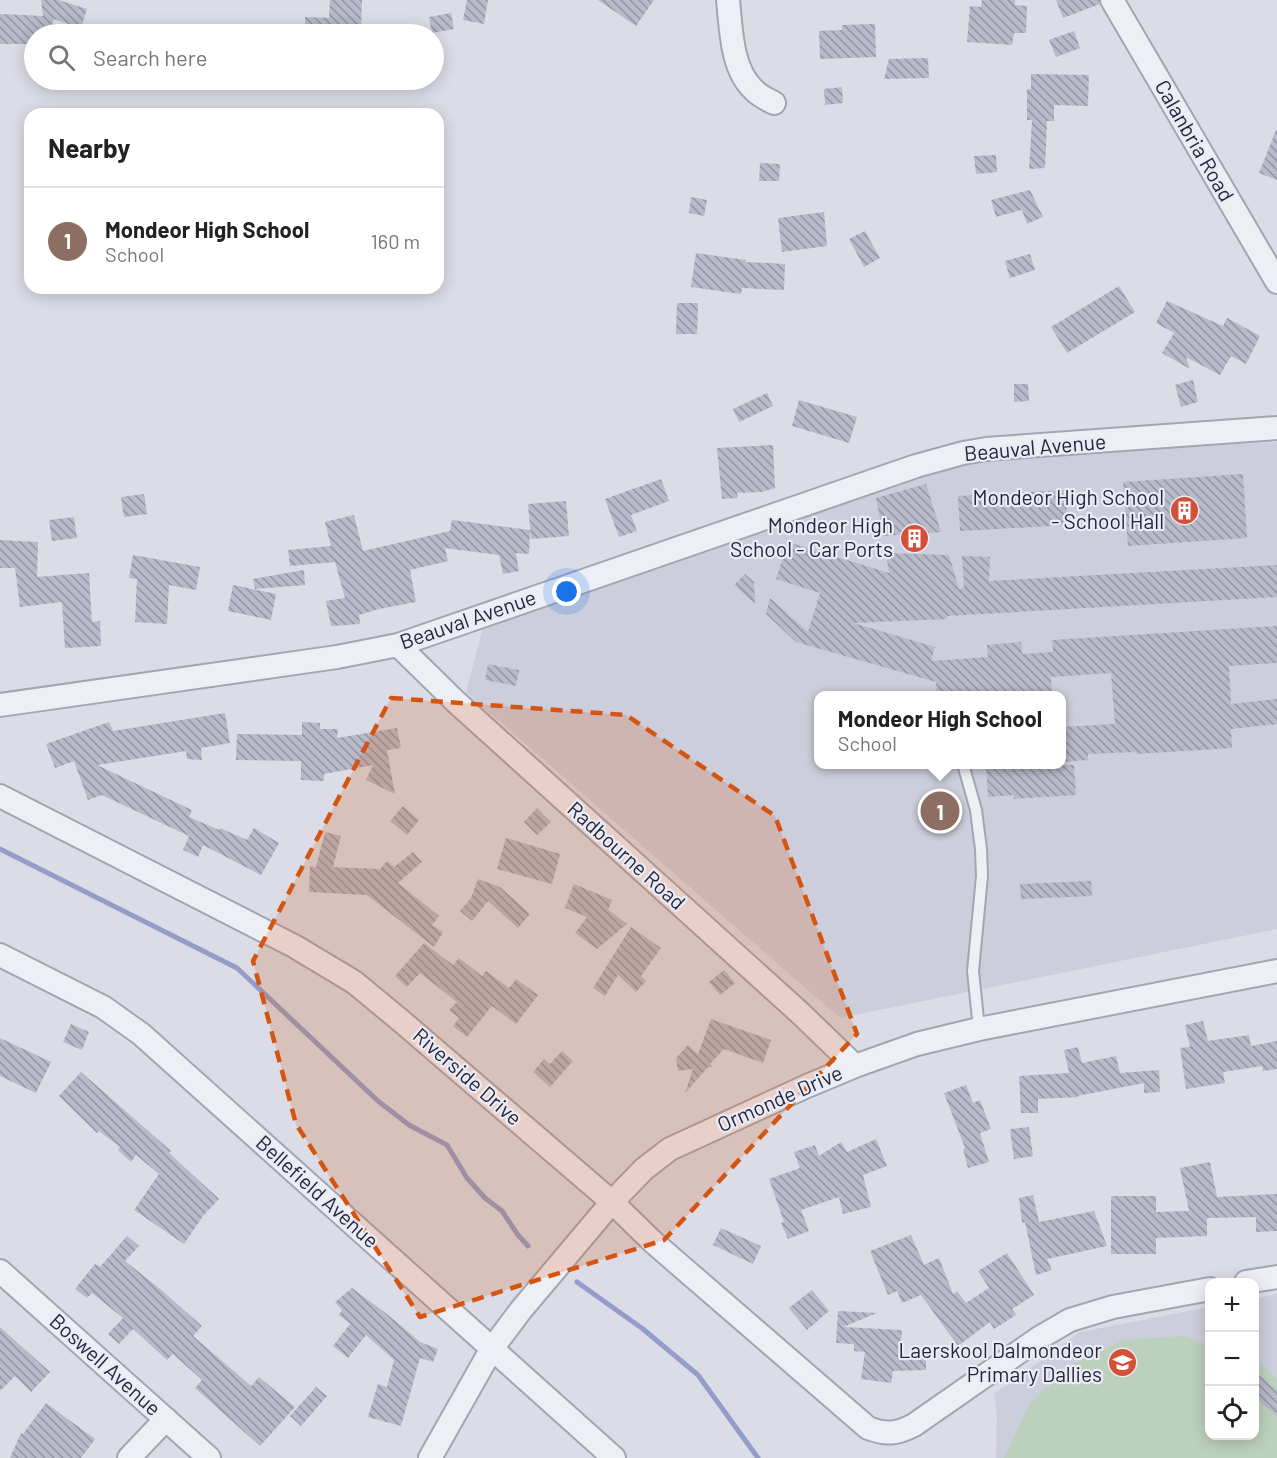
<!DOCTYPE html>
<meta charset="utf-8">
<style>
body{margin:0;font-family:Barlow,sans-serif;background:#f2f2f2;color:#222}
.controls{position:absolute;right:18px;bottom:18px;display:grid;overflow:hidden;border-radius:12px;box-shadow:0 3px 15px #0003}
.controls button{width:54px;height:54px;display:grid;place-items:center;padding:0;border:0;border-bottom:2px solid #e0e0e0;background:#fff;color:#222;font:30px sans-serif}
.you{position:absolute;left:567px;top:592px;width:21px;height:21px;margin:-15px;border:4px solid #fff;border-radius:50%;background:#1a73e8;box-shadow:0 0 0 9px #1a73e833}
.badge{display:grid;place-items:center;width:39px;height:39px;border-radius:50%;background:#1a73e8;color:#fff;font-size:20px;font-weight:700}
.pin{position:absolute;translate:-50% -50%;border:3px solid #fff;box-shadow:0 2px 6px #0006}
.popup{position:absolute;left:814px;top:691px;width:252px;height:78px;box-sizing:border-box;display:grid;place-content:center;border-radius:12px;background:#fff;filter:drop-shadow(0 2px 4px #0005);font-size:20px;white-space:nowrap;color:#767676}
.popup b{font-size:22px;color:#222}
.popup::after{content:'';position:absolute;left:50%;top:100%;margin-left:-12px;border:12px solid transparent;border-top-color:#fff}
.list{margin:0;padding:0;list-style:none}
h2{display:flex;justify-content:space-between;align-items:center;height:78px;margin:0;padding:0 24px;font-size:26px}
h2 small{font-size:20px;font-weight:400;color:#767676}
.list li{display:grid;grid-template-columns:39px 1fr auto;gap:18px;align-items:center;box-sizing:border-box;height:108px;padding:0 24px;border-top:2px solid #e0e0e0}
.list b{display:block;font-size:22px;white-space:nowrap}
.list p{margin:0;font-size:20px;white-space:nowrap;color:#767676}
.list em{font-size:20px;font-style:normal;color:#767676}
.icon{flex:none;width:33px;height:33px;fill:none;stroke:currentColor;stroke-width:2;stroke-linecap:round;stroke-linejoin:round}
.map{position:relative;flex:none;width:1277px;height:1458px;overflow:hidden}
.search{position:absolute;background:#fff;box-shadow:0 3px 15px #0003;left:24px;top:24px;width:420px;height:66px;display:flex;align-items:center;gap:15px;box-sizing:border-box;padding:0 21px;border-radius:33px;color:#767676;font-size:22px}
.panel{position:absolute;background:#fff;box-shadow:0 3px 15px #0003;left:24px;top:108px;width:420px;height:186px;border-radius:18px}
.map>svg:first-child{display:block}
.built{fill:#cdcedb;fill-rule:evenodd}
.pitch{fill:#bcd1bd}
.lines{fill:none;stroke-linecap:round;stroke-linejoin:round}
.stream{stroke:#949dc9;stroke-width:5}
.building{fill:url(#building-back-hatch)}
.service-casing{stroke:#a4a5b3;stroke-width:14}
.minor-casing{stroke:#a4a5b3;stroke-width:26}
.service{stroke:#eeeef5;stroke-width:10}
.minor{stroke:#eeeef5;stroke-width:22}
.marked{fill:#d45411;fill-opacity:0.2;stroke:#d45411;stroke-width:4.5;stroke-dasharray:12 8;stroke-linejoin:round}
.labels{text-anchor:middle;stroke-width:4.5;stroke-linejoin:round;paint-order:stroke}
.street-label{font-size:21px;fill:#25263d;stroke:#eaebf4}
.poi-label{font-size:21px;fill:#25263d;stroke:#eaebf4;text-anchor:end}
</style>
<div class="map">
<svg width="1277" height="1458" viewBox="0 0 1277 1458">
<defs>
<pattern id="building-back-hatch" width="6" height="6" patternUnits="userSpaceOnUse" patternTransform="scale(1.5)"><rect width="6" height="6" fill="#b8b9c9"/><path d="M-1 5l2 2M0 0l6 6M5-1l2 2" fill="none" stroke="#9596a4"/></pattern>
</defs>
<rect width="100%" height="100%" fill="#dbdce6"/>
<path class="built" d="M1277 442V929L840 1018 466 692 486 616 943 460ZM818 696H1062V764H818Z
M1277 1294V1458H996L997 1415 994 1394 1080 1332 1209 1307 1210 1436H1254L1255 1299Z"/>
<path class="pitch" d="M1183 1336 1209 1345 1210 1436H1254L1255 1360 1259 1362 1277 1379V1458H1004L1030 1403 1072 1364 1124 1340Z"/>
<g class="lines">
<path class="stream" d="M0 849 237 968 378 1101 409 1125 447 1145 467 1178 485 1198 502 1211 518 1235 528 1246
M577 1282 643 1329 698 1375 758 1458"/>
</g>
<path class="building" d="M41 0H59L87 9 81 28 53 19V34H34V44H0V14L43 16Z
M330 0H362L361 27 348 26V34H305V17L329 18Z
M467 0H488L484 24 463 20Z
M598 0H654L636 26Z
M982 0H1015V5L1027 6 1026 33H1014L1012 45 967 42 970 6 981 7Z
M1056 0H1099L1100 4 1063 18Z
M451 13 454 29 432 33 429 17Z
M875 24 876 57 820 59 819 31 842 30V25Z
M1074 31 1080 48 1056 57 1049 40Z
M928 58 929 78 884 79 889 59Z
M1031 74 1089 75 1088 106 1054 105V121H1047L1045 168 1029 169 1032 120H1027V89H1031Z
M842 87 843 103 825 105 824 89Z
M1276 130 1277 131V180L1259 173Z
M996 155 997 172 976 174 974 156Z
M760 163 780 164 779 181H759Z
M1030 190 1043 217 1027 224 1022 210 996 217 991 200Z
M691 197 707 200 704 216 689 213Z
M824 212 827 246 782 252 778 218Z
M865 231 880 258 864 267 849 239Z
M696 253 746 260V262L785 264 784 290 742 288 741 294 691 287Z
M1030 254 1035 270 1010 278 1005 261Z
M1119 286 1135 312 1067 353 1051 327Z
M1167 301 1223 326 1227 318 1260 336 1246 364 1231 356 1220 375 1186 357 1190 369 1162 353 1174 333 1156 323Z
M677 303H698L697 334H676Z
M1193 380 1198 402 1181 407 1175 385Z
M1014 384H1028L1029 401 1014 402Z
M767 393 773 406 739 422 733 409Z
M799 400 857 417 849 443 792 426Z
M773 445 775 488 761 492 737 493 738 498 722 499 717 448Z
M1243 474 1247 538 1128 546 1123 482Z
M661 479 669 501 631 515 637 531 619 537 605 499Z
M926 484 941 532 883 536 876 498Z
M1065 490 1068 525 960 531 958 496Z
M144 494 147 514 124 517 121 497Z
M566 501 569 536 531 539 528 504Z
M354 515 363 551 450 531 452 520 530 530 529 554 516 553 519 571 503 574 499 555 445 548 448 561 410 570 416 602 379 609 359 615 360 624 331 626 326 601 345 598 335 562 290 566 288 550 331 546 325 522Z
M74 517 77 538 52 541 49 520Z
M0 540 38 542 37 577 89 573 92 622 100 621 101 646 65 648 62 602 20 607 15 568H0Z
M788 542 889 573 886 553 949 555 959 589 964 588 962 556 990 557 989 581 1277 565V597L947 616V619L853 623 935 647 931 661 988 657 987 645 1021 642 1022 654 1053 652 1052 640 1277 626V663L1229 666 1231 704 1277 699V724L1231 729 1232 748 1136 754V752L1088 754V760L1062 762V727L1115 724 1111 673 1051 677 1052 696H937L936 682 796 642 766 614 770 598 808 632 820 593 776 579Z
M133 555 200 567 196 590 169 585 167 624 135 622 137 579 129 578Z
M304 570 305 585 255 589 253 579Z
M745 574 754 582 755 604 734 585Z
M233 585 276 594 271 620 228 611Z
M488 664 519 670 516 686 485 680Z
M225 713 230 743 201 748 202 760 187 759 186 751 97 765 192 810 189 817 219 830 220 828 247 840 254 828 279 843 261 875 203 845 198 857 183 850 189 836 102 795 88 800 74 761 55 768 46 744 109 722 113 731Z
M302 722 320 723V729H338L337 738 397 728 401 748 387 750 395 794 366 780 373 765 324 774V781L301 780V761L236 760 237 734 302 735Z
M986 765H1074L1076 795 1014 799V795L988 797Z
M403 806 419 820 407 835 390 821Z
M537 808 551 822 537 835 524 822Z
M325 832 341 836 333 867 380 869 387 861 394 867 413 852 422 862 398 883 439 916 432 925 443 932 434 947 367 895 309 892 310 866 316 867Z
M506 838 560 854 552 884 497 869Z
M478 879 500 887 530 914 518 928 488 901 472 921 460 911 471 898Z
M1091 881 1092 896 1021 899 1020 884Z
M574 884 612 900 608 910 627 924 597 949 575 933 587 917 565 908Z
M631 927 661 948 641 976 646 981 636 992 618 975 605 996 593 988Z
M424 943 453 965 459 958 482 976 486 971 509 988 516 979 538 995 516 1024 492 1006 467 1037 453 1026 459 1018 449 1010 457 1002 420 973 407 987 395 976Z
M724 970 735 983 720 995 709 982Z
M711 1019 771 1040 763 1063 724 1049 710 1064 713 1067H708L685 1093 693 1069 678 1071 676 1058 688 1045 698 1054Z
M1203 1021 1208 1041 1249 1035 1251 1046 1277 1041V1069L1263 1071 1262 1066 1223 1072 1225 1083 1186 1089 1180 1048 1190 1047 1185 1025Z
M71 1024 89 1032 82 1050 63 1042Z
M0 1038 51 1062 36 1093 0 1076Z
M1078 1047 1082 1063 1116 1056 1120 1073 1159 1070 1160 1092 1144 1093V1083L1077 1096 1078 1097 1038 1099V1113H1021L1019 1076 1069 1073 1064 1050Z
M562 1051 573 1061 550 1087 533 1072 544 1059 550 1064Z
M81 1072 171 1151 169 1153 219 1199 203 1216 184 1244 134 1210 159 1174 136 1155 131 1162 118 1150 120 1147 99 1131 97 1133 59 1096Z
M966 1085 973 1103 980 1100 991 1129 980 1133 989 1162 968 1168 963 1149 965 1148 944 1093Z
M1029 1127 1033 1156 1014 1159 1010 1129Z
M876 1139 887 1166 863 1175 871 1207 843 1214 839 1197 801 1210 809 1231 788 1239 781 1223 784 1222 769 1179 800 1168 794 1152 815 1145 819 1156 841 1142 847 1152Z
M1210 1162 1217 1197 1277 1194V1231L1256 1232V1217L1207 1218V1236L1156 1238V1254H1111V1196H1156V1212L1189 1211 1180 1168Z
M1033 1195 1039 1222 1094 1211 1107 1246 1047 1259 1052 1270 1036 1275 1025 1222 1022 1223 1019 1198Z
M721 1228 761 1246 753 1264 713 1245Z
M911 1235 924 1265 939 1258 953 1294 957 1291 966 1303 989 1288 978 1271 1007 1253 1034 1295 1012 1309 1016 1315 994 1329 990 1322 958 1346 921 1295 902 1303 897 1291 888 1295 870 1251Z
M127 1236 139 1246 125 1261 160 1289 202 1326 193 1336 251 1386 259 1377 295 1407 260 1446 195 1388 202 1380 173 1354 167 1360 133 1329 119 1344 108 1334 123 1318 92 1293 87 1298 75 1289 95 1264 100 1267Z
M352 1288 387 1314 420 1342 438 1349 433 1362 420 1358 401 1426 368 1417 378 1384 387 1387 394 1360 366 1335 348 1358 333 1346 350 1324 339 1315 342 1310 335 1302Z
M812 1290 829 1311 807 1330 789 1308Z
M838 1311 877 1313 843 1327 902 1330 900 1356H926V1370L893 1371 891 1383 861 1379 865 1352 854 1351V1344L836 1343Z
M0 1327 50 1372 31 1392 15 1376 0 1391Z
M1254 1371 1277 1390V1416L1254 1397Z
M316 1387 327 1396 301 1426 290 1416Z
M46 1403 95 1439 81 1458H10L21 1433 23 1434Z"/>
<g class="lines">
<defs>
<path id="service" d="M963 764 976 810 981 849 982 876 973 971 979 1029"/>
<path id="minor" d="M728 0C731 28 731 69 754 90 759 96 767 99 774 103
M1112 0 1277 282
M398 645 455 701 800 1013 855 1066
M0 705 337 657 398 645 916 466 963 453 986 449 1277 428
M0 796 294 946 354 982 400 1020 612 1202 653 1242 868 1428C886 1435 897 1434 914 1425L1039 1338 1070 1320 1113 1307 1210 1289
M0 955 103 1007 141 1034 614 1458
M0 1271 209 1458
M1246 1282 1277 1277
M129 1458 166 1419
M430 1458 491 1350 521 1310 612 1202 644 1169 670 1149 807 1086 855 1066 917 1044 979 1029 1277 971"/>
</defs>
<use href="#service" class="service-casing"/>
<use href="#minor" class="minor-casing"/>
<use href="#service" class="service"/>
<use href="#minor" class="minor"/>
</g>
<path class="marked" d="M391 698 626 715 775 816 857 1034 664 1240 420 1317 296 1124 253 961Z"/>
<defs>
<symbol id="building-disc" viewBox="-11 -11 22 22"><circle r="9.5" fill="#d35138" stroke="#eaebf4"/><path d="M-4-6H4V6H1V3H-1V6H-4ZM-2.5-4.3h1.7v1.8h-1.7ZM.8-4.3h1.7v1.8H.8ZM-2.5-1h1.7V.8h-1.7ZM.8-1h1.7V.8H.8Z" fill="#fff"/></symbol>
<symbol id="school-disc" viewBox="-11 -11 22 22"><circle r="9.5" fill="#d35138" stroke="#eaebf4"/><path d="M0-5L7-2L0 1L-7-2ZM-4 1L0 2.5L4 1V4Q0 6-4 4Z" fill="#fff"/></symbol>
</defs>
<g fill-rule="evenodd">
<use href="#building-disc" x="1168" y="494" width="33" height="33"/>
<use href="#building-disc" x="898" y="522" width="33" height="33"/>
<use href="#school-disc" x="1106" y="1346" width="33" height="33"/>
</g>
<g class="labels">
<g class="street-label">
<text transform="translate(1194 141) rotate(60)" y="7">Calanbria Road</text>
<text transform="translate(1035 448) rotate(-5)" y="7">Beauval Avenue</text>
<text transform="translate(468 620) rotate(-19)" y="7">Beauval Avenue</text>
<text transform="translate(626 856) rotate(42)" y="7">Radbourne Road</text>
<text transform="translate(467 1077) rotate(41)" y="7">Riverside Drive</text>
<text transform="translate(780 1099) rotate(-24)" y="7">Ormonde Drive</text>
<text transform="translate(317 1192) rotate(42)" y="7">Bellefield Avenue</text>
<text transform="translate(105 1365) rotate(42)" y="7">Boswell Avenue</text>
</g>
<g class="poi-label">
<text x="1164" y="505">Mondeor High School<tspan x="1164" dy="24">- School Hall</tspan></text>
<text x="893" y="533">Mondeor High<tspan x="893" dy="24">School - Car Ports</tspan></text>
<text x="1102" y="1358">Laerskool Dalmondeor<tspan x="1102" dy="24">Primary Dallies</tspan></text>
</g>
</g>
</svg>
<div class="controls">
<button>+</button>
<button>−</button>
<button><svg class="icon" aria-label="locate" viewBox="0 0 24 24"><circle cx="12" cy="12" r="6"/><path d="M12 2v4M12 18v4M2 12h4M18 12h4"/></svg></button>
</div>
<div class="you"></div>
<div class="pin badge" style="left:940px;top:811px;background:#8d6e63">1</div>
<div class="popup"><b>Mondeor High School</b>School</div>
<div class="search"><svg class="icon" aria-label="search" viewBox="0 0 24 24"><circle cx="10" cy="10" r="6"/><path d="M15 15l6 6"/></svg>Search here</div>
<section class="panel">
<h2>Nearby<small></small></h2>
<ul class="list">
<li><span class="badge" style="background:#8d6e63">1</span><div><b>Mondeor High School</b><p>School</p></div><em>160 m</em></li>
</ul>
</section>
</div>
